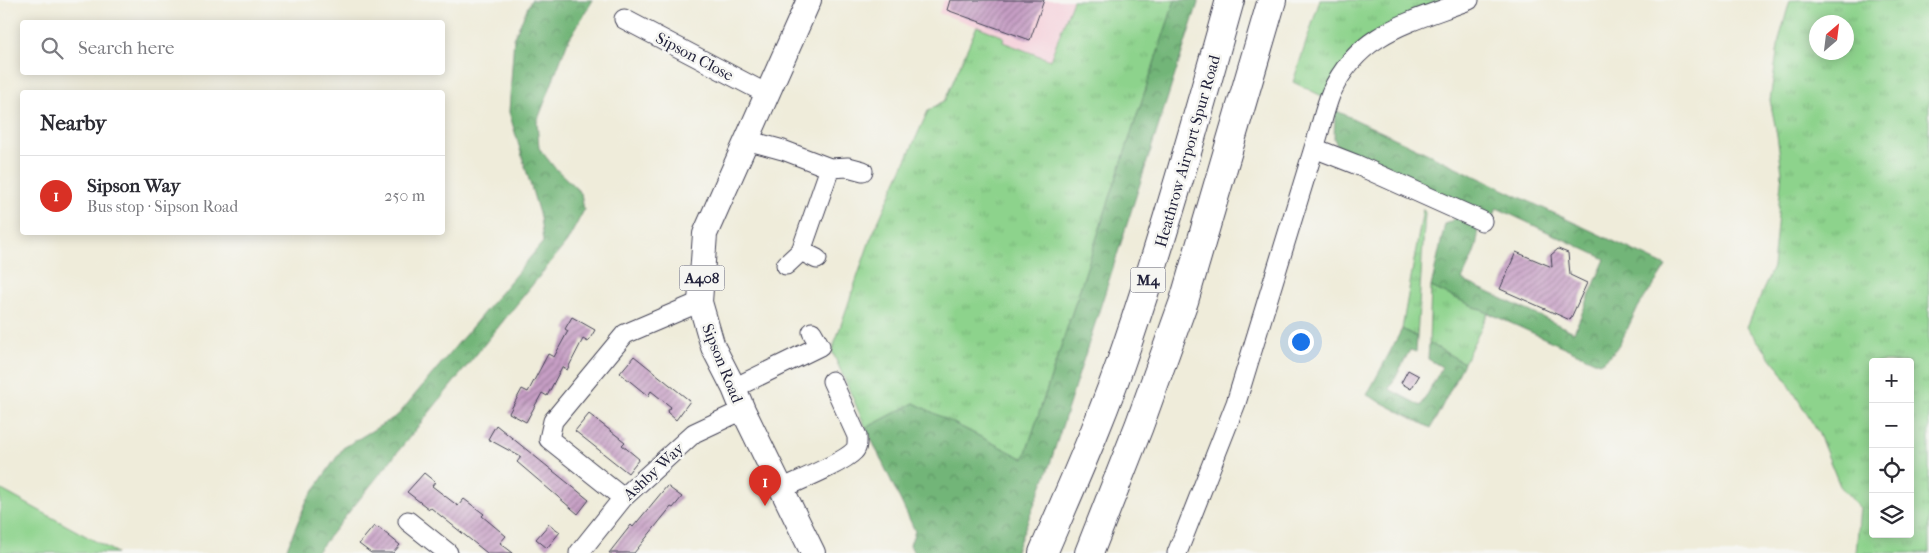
<!DOCTYPE html>
<meta charset="utf-8">
<style>
body{margin:0;font-family:"IM FELL French Canon",serif;background:#f7f7f7;color:#2b2b33}
.controls{position:absolute;right:15px;bottom:15px;display:grid;overflow:hidden;border-radius:5px;box-shadow:0 2px 12px #0003}
.controls button{width:45px;height:45px;display:grid;place-items:center;padding:0;border:0;border-bottom:1px solid #e1e1e2;background:#fff;color:#2b2b33;font:25px sans-serif}
.compass{position:absolute;left:1809px;top:15px;width:45px;height:45px;border-radius:50%;background:#fff;box-shadow:0 2px 12px #0003;rotate:28deg}
.you{position:absolute;left:1300px;top:341px;width:18px;height:18px;margin:-12px;border:4px solid #fff;border-radius:50%;background:#1a73e8;box-shadow:0 0 0 8px #1a73e833}
.badge{display:grid;place-items:center;width:32px;height:32px;border-radius:50%;background:#d93025;color:#fff;font-size:16px;font-weight:700}
.pin{position:absolute;translate:-50% -41px;filter:drop-shadow(0 1px 2px #0008)}
.pin::after{content:'';position:absolute;top:26px;width:18px;height:15px;background:inherit;clip-path:polygon(0 0,100% 0,50% 100%)}
.list{margin:0;padding:0;list-style:none}
h2{display:flex;justify-content:space-between;align-items:center;height:65px;margin:0;padding:0 20px;font-size:21px}
h2 small{font-size:16px;font-weight:400;color:#7c7c81}
.list li{display:grid;grid-template-columns:32px 1fr auto;gap:15px;align-items:center;box-sizing:border-box;height:80px;padding:0 20px;border-top:1px solid #e1e1e2}
.list b{display:block;font-size:19px;white-space:nowrap}
.list p{margin:0;font-size:16px;white-space:nowrap;color:#7c7c81}
.list em{font-size:16px;font-style:normal;color:#7c7c81}
.icon{flex:none;width:28px;height:28px;fill:none;stroke:currentColor;stroke-width:2;stroke-linecap:round;stroke-linejoin:round}
.map{position:relative;flex:none;width:1929px;height:553px;overflow:hidden}
.search{position:absolute;background:#fff;box-shadow:0 2px 12px #0003;left:20px;top:20px;width:425px;height:55px;display:flex;align-items:center;gap:12px;box-sizing:border-box;padding:0 18px;border-radius:5px;color:#7c7c81;font-size:19px}
.panel{position:absolute;background:#fff;box-shadow:0 2px 12px #0003;left:20px;top:90px;width:425px;height:145px;border-radius:5px}
.map>svg:first-child{display:block}
.built{fill:#f5cfda}
.grass{fill:url(#grass-tufts);stroke:#587a64;fill-rule:evenodd}
.forest{fill:url(#forest-crowns);stroke:#4a6c5a}
.park{fill:#8dd38c;stroke:#587a64}
.building{fill:url(#building-hatch)}
.lines{fill:none;stroke-linecap:round;stroke-linejoin:round}
.minor-casing{stroke:#414053;stroke-width:21}
.major-casing{stroke:#414053;stroke-width:26}
.highway-casing{stroke:#414053;stroke-width:30}
.minor{stroke:#fff;stroke-width:19}
.major{stroke:#fff;stroke-width:24}
.highway{stroke:#fff;stroke-width:28}
.labels{text-anchor:middle;stroke-width:5;stroke-linejoin:round;paint-order:stroke}
.shield{fill:#f6f6f2;stroke:#626272;stroke-width:1}
.shield-label{font-size:15px;font-weight:bold;fill:#22223b}
.street-label{font-size:16px;fill:#22223b;stroke:#f6f6f2}
</style>
<div class="map">
<svg width="1929" height="553" viewBox="0 0 1929 553">
<defs>
<pattern id="grass-tufts" width="24" height="20" patternUnits="userSpaceOnUse" patternTransform="scale(1.25)"><rect width="24" height="20" fill="#8dd38c"/><path d="M3 7l-1-3M5 7V3M7 7l1-3M15 17l-1-3M17 17v-4M19 17l1-3" fill="none" stroke="#79b57a"/></pattern>
<pattern id="forest-crowns" width="20" height="18" patternUnits="userSpaceOnUse" patternTransform="scale(1.25)"><rect width="20" height="18" fill="#72b578"/><path d="M2 6a3 3 0 1 1 6 0M12 15a3 3 0 1 1 6 0" fill="none" stroke="#5d9364"/></pattern>
<pattern id="building-hatch" width="6" height="6" patternUnits="userSpaceOnUse" patternTransform="scale(1.25)"><rect width="6" height="6" fill="#c69ec4"/><path d="M-1 1l2-2M0 6l6-6M5 7l2-2" fill="none" stroke="#a080a0"/></pattern>
</defs>
<rect width="100%" height="100%" fill="#f6f6f2"/>
<filter id="ink" filterUnits="userSpaceOnUse"><feTurbulence type="fractalNoise" baseFrequency=".02" numOctaves="2"/><feDisplacementMap in="SourceGraphic" scale="10" xChannelSelector="R" yChannelSelector="G"/><feConvolveMatrix kernelMatrix="1 2 1 2 8 2 1 2 1" color-interpolation-filters="sRGB"/></filter>
<filter id="wash" filterUnits="userSpaceOnUse"><feTurbulence type="fractalNoise" baseFrequency=".0096" numOctaves="4" result="noise"/><feDisplacementMap in="SourceGraphic" scale="20" xChannelSelector="R" yChannelSelector="G"/><feGaussianBlur stdDeviation="1.12" result="paint"/><feColorMatrix in="noise" values="0 0 0 0 0 0 0 0 0 0 0 0 0 0 0 0 0 1.4 0 .05"/><feComposite in="paint" operator="in"/></filter>
<g filter="url(#wash)">
<rect width="100%" height="100%" fill="#efecda"/>
<path class="built" d="M944 0H1073L1050 60 1002 42 1004 36 939 13Z"/>
<path class="grass" d="M1073 0H1175L1024 459 914 403 866 428 832 351 870 240 928 111 945 100 977 26 1004 37 1003 42 1050 60Z
M1320 0H1463L1361 46 1326 98 1293 82Z
M1790 0H1929V553H1856L1860 508 1840 486 1818 432 1780 370 1747 327 1773 267 1782 172 1777 135 1770 100 1779 40ZM1816 22H1846V52H1816ZM1873 362H1910V534H1873Z
M1423 209 1425 213 1417 337 1402 329Z
M1431 287 1488 313 1464 363 1429 343Z"/>
<path class="forest" d="M531 0H593L568 41 537 122 539 148 554 167 581 193 584 210 567 242 316 553H285L307 500 343 448 398 415 543 242 540 217 509 112 514 37Z
M1175 0H1199L1048 470 1015 553H914L910 545 915 531 866 428 914 403 1024 459Z
M1335 110 1666 266C1658 280 1648 292 1639 306 1628 324 1620 354 1599 363L1431 287 1445 224 1456 218 1476 226C1482 243 1468 265 1462 280L1574 332 1605 259 1497 208 1493 218 1340 150 1334 139Z
M1402 329 1417 337 1416 352 1410 350 1389 389 1421 406 1442 367 1428 359 1429 343 1464 363 1431 428 1367 395Z"/>
<path class="park" d="M0 489 117 553H0Z"/>
<g id="blocks">
<path class="building" d="M950 0H1044L1030 40 947 10Z
M1558 249 1568 253 1570 275 1587 283 1570 320 1500 289 1516 252 1552 267 1551 255Z
M572 317 595 330 588 342 583 339 567 370 562 367 547 396 542 393 526 422 509 413 522 389 528 392 548 354 554 357 568 331 565 329Z
M634 356 690 401 676 420 667 412 671 407 651 391 648 396 620 373Z
M1408 370 1419 376 1411 389 1401 383Z
M589 414 625 442 622 445 639 459 628 473 575 431Z
M496 425 589 500 578 514 517 462 521 457 488 439Z
M424 473 435 482 432 486 458 506 464 499 484 514 482 516 506 536 500 543 513 553H487L431 508 429 509 407 492Z
M667 486 682 497 673 508 671 507 634 553H609L631 525 633 527Z
M549 524 560 532 547 548 536 539Z
M374 526 377 528 378 527 400 545 393 553H371L359 544Z"/>
</g>
</g>
<g filter="url(#ink)">
<use href="#blocks" fill-opacity="0" stroke="#414053" stroke-width="1"/>
<g class="lines">
<defs>
<path id="minor" d="M1469 0C1412 22 1359 31 1331 93 1324 110 1320 131 1314 148L1355 164 1482 221
M624 19 767 94
M746 140 783 150 830 168 848 167 863 171
M801 251 817 259
M786 265 801 251 830 168
M734 388 820 346 812 332
M781 489C798 481 843 463 854 451 858 447 857 441 857 436L832 381
M623 498 549 439 553 421 625 334 700 302
M408 521 448 553
M579 553 623 498 694 433 743 410
M1177 553 1236 403 1314 148"/>
<path id="major" d="M809 0 705 234 700 302 713 347 734 388 743 410 813 553"/>
<path id="highway" d="M1043 553C1073 483 1104 414 1128 342 1166 229 1198 115 1230 0
M1089 553 1139 426 1184 301 1272 0"/>
</defs>
<use href="#minor" class="minor-casing"/>
<use href="#major" class="major-casing"/>
<use href="#highway" class="highway-casing"/>
<use href="#minor" class="minor"/>
<use href="#major" class="major"/>
<use href="#highway" class="highway"/>
</g>
</g>
<g class="labels">
<g class="shield">
<rect x="679.5" y="265.5" width="45" height="25" rx="4"/>
<rect x="1130.5" y="267.5" width="35" height="25" rx="4"/>
</g>
<g class="shield-label">
<text x="702" y="283">A408</text>
<text x="1148" y="285">M4</text>
</g>
<g class="street-label">
<text transform="translate(695 56) rotate(28)" y="6">Sipson Close</text>
<text transform="translate(1187 151) rotate(-74)" y="6">Heathrow Airport Spur Road</text>
<text transform="translate(723 363) rotate(68)" y="6">Sipson Road</text>
<text transform="translate(653 471) rotate(-43)" y="6">Ashby Way</text>
</g>
</g>
</svg>
<div class="controls">
<button>+</button>
<button>−</button>
<button><svg class="icon" aria-label="locate" viewBox="0 0 24 24"><circle cx="12" cy="12" r="6"/><path d="M12 2v4M12 18v4M2 12h4M18 12h4"/></svg></button>
<button><svg class="icon" aria-label="layers" viewBox="0 0 24 24"><path d="M12 4l9 5-9 5-9-5zM3 14l9 5 9-5"/></svg></button>
</div>
<svg class="compass" viewBox="-18 -18 36 36"><path d="M0-13l5 13h-10z" fill="#e53935"/><path d="M0 13l5-13h-10z" fill="#7c7c81"/></svg>
<div class="you"></div>
<div class="pin badge" style="left:765px;top:506px">1</div>
<div class="search"><svg class="icon" aria-label="search" viewBox="0 0 24 24"><circle cx="10" cy="10" r="6"/><path d="M15 15l6 6"/></svg>Search here</div>
<section class="panel">
<h2>Nearby<small></small></h2>
<ul class="list">
<li><span class="badge">1</span><div><b>Sipson Way</b><p>Bus stop · Sipson Road</p></div><em>250 m</em></li>
</ul>
</section>
</div>
